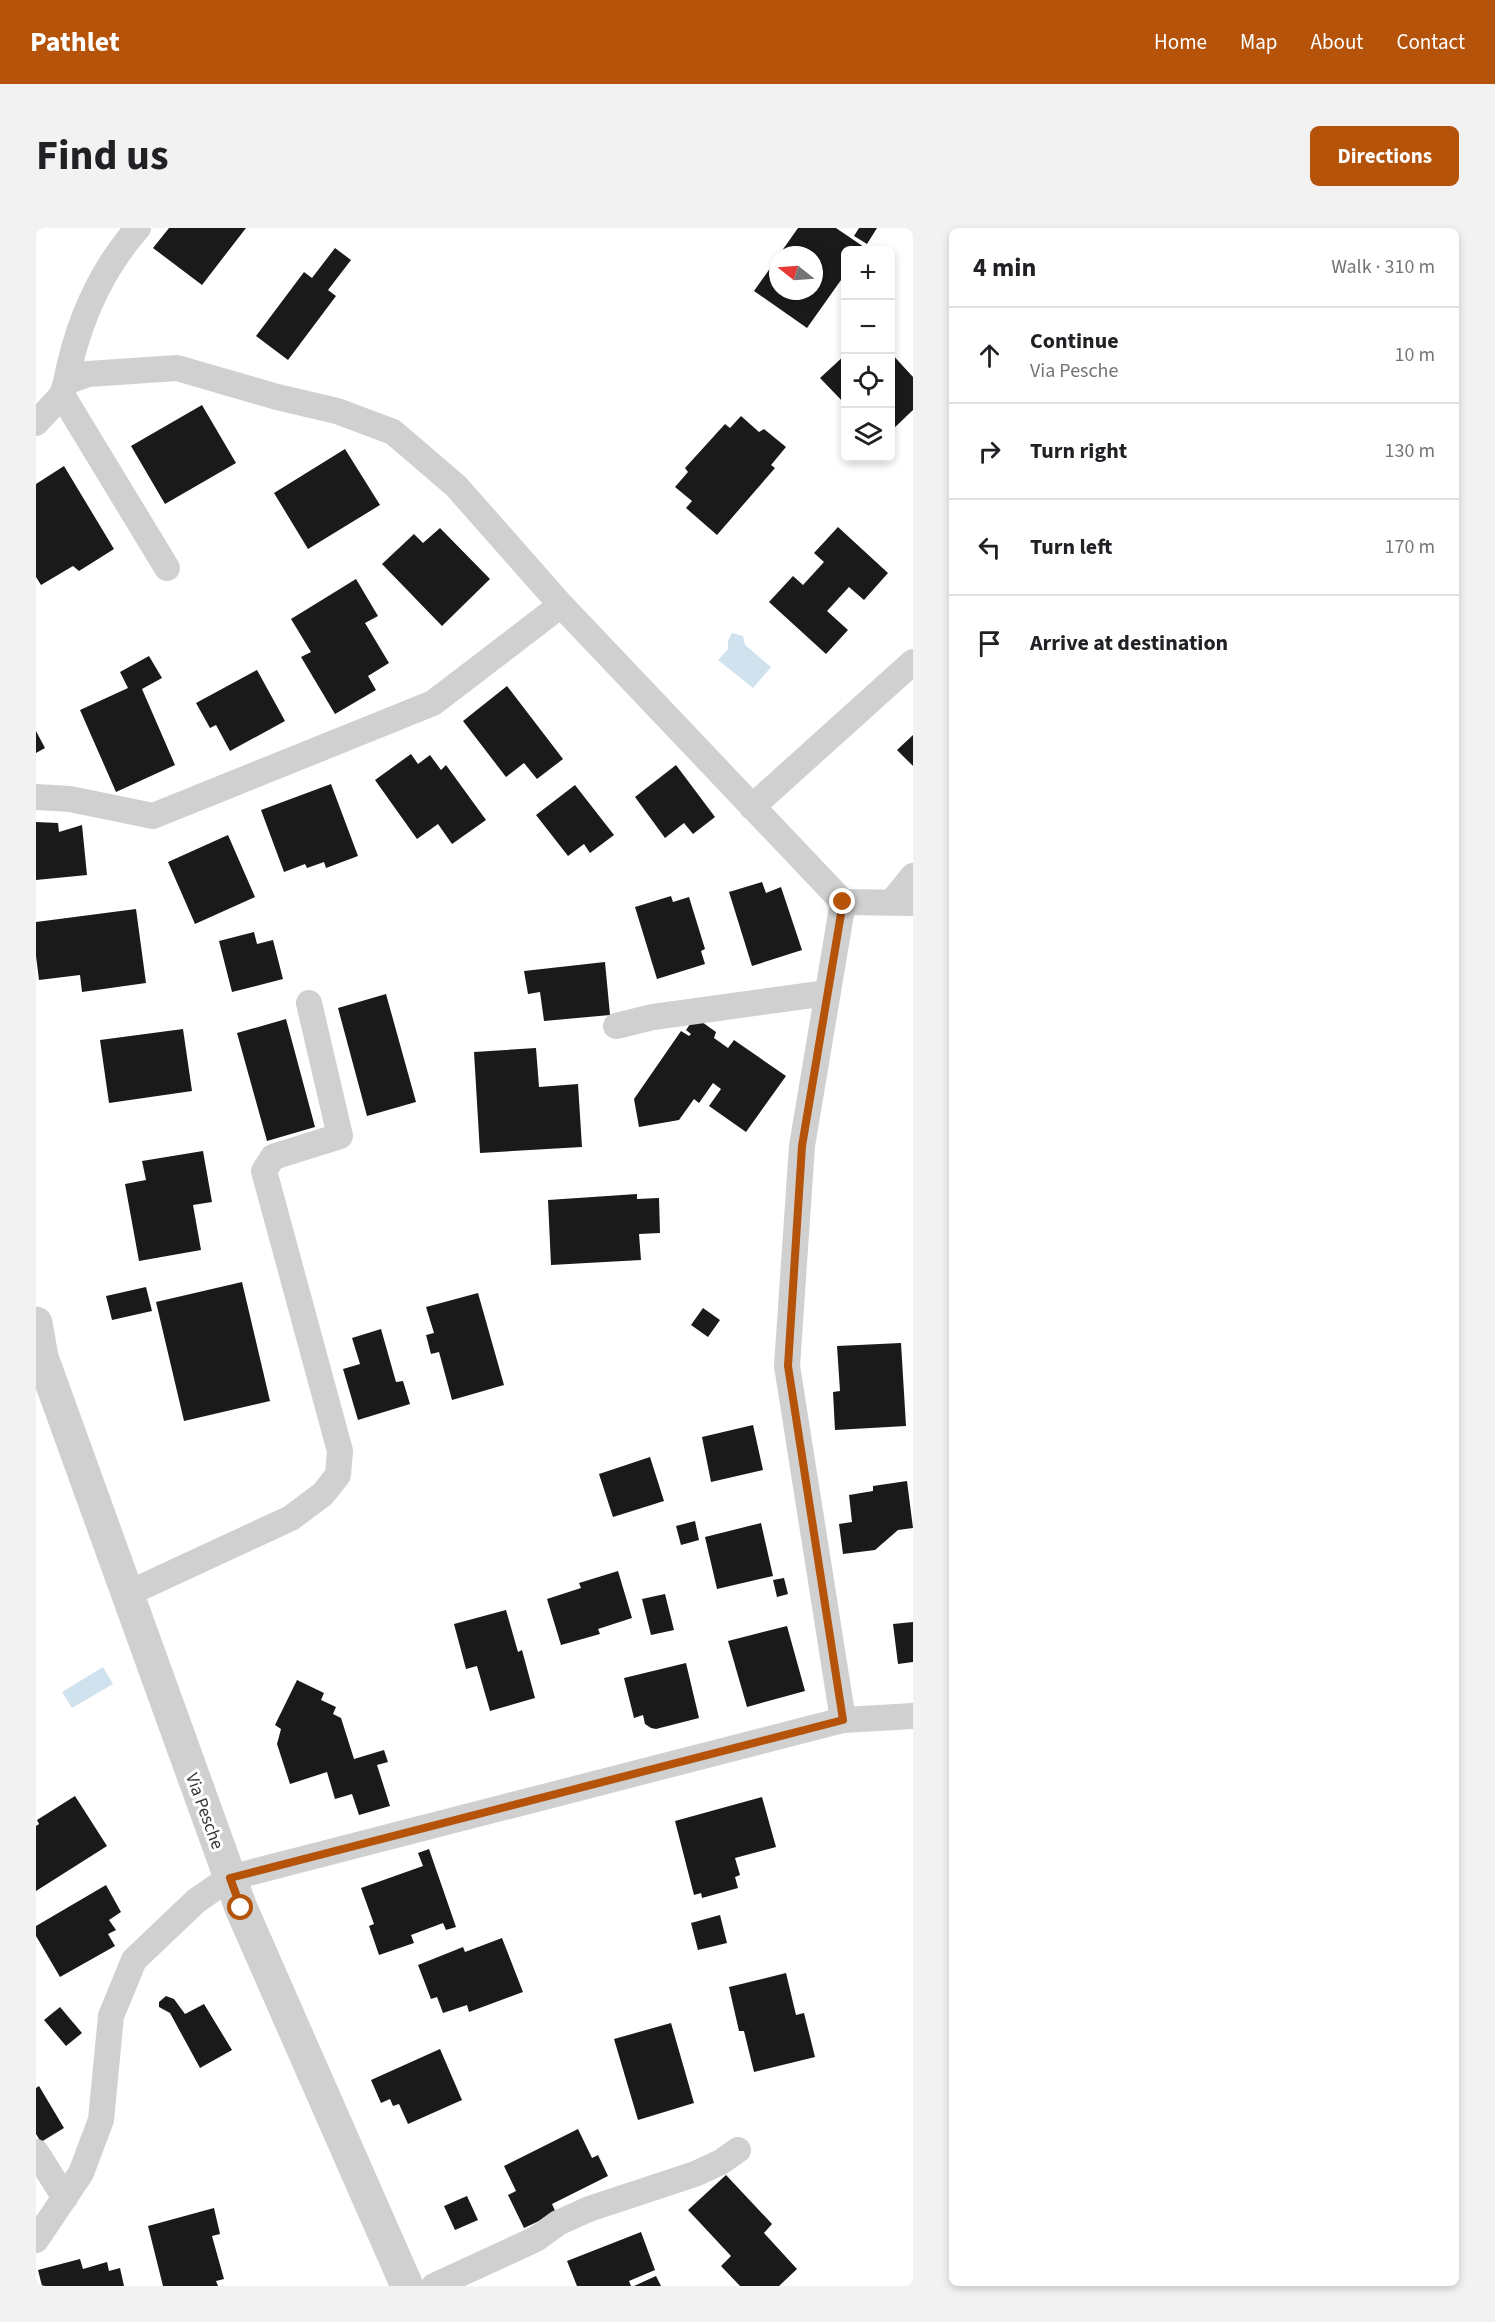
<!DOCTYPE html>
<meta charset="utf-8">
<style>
body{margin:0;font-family:"Source Sans 3",sans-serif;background:#f2f2f2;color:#202124}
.controls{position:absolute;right:18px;top:18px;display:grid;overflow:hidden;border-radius:9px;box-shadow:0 3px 9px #0003}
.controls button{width:54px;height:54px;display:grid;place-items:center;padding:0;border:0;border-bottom:2px solid #e0e0e0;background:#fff;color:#202124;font:30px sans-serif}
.compass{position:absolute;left:733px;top:18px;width:54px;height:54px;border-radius:50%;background:#fff;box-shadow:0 3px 9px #0003;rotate:287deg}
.stop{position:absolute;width:18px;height:18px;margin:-14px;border:4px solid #b45309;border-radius:50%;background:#fff}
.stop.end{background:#b45309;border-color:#fff;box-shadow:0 2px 6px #0008}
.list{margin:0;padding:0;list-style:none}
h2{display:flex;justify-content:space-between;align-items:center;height:78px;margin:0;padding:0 24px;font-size:26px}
h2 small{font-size:20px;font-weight:400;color:#757577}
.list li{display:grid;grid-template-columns:39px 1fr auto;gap:18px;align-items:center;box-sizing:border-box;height:96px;padding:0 24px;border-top:2px solid #e0e0e0}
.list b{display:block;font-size:22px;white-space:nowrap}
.list p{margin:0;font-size:20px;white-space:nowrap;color:#757577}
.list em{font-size:20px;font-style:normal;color:#757577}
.icon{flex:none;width:33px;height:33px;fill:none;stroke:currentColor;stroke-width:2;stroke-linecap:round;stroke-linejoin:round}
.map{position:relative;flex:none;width:877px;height:2058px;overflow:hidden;border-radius:9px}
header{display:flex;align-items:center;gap:36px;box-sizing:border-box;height:84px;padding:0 30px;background:#b45309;color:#fff}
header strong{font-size:28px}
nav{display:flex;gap:33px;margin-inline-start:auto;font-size:21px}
.intro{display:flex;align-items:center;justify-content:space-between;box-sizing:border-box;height:144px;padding:0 36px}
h1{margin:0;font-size:42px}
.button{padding:15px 27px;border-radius:9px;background:#b45309;color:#fff;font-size:21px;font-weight:700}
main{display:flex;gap:36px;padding:0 36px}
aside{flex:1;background:#fff;border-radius:9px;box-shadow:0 3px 9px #0003}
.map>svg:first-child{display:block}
.water{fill:#cfe2ee}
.building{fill:#1a1a1a}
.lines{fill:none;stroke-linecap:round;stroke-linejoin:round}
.minor{stroke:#d0d0d0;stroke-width:26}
.tertiary{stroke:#d0d0d0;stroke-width:33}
.route{stroke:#b45309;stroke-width:8}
.labels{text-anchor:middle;stroke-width:6;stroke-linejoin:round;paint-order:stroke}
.street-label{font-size:18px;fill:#333;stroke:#fff}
</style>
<header>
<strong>Pathlet</strong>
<nav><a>Home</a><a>Map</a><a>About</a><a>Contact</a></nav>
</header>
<div class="intro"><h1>Find us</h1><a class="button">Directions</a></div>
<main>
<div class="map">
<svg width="877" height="2058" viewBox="0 0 877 2058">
<rect width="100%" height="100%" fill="#fff"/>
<path class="water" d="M696 405 707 408 709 417 735 439 717 460 682 432 692 421V413Z
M67 1439 77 1456 36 1480 26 1464Z"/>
<path class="building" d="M133 0H210L166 57 117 20Z
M762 0H800L828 19 825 22H810V45L771 100 718 63 742 29V63H778V27H743Z
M823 0H841L831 16 818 8Z
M299 20 315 32 292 62 300 68 252 132 220 108 268 44 276 50Z
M855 125 877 149V182L855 203Z
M810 126V177L784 150Z
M166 177 200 235 129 276 95 218Z
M705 188 723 204 728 201 750 219 735 237 739 240 681 307 650 280 656 273 639 259 652 244 649 240 689 196 694 200Z
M309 221 344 277 272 321 238 265Z
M28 238 78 321 43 343 37 338 5 357 0 349V256Z
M802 299 852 345 828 372 813 359 791 383 812 402 790 426 733 374 757 348 767 357 788 334 778 325Z
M404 300 454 351 406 398 346 336 378 306 387 315Z
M320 351 342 388 329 395 353 435 332 448 340 462 299 486 265 429 275 424 255 391Z
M113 428 126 450 106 461 139 537 80 564 44 482 92 460 84 444Z
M221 442 249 493 194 523 180 497 174 500 160 475Z
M471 458 527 531 501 551 488 535 470 549 427 493Z
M0 503 9 520 0 525Z
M877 507V538L861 522Z
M375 526 382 536 394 527 405 542 410 537 450 592 416 616 402 596 381 611 339 552Z
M640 537 679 589 657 606 648 595 629 610 599 569Z
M295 556 322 628 290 640 288 634 271 640 269 636 248 644 225 582Z
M539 557 578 607 554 625 548 616 532 628 500 587Z
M0 594 22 595 23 604 46 597 51 647 0 652Z
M192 607 219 669 159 696 132 634Z
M726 654 730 665 745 659 766 722 716 738 693 664Z
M635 668 637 674 653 669 669 721 665 723 669 736 621 751 599 679Z
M100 681 110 755 46 764 44 747 3 752 0 728V694Z
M218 704 221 716 237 712 247 751 196 764 183 713Z
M569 734 574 787 508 793 504 764 492 766 488 743Z
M350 766 380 874 331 888 302 780Z
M659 789 680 804 678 810 692 820 698 812 750 848 710 904 673 878 685 861 677 855 663 875 658 871 643 892 603 899 598 871 645 803 653 808 655 806 650 802Z
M250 791 279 899 231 913 201 805Z
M147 801 156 863 73 875 64 812Z
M500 820 503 859 542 856 546 919 444 925 438 824Z
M167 923 176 974 157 977 165 1022 103 1033 89 956 110 952 106 933Z
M601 966V971L623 970 624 1005 603 1006 605 1032 515 1037 512 972Z
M206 1054 234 1173 148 1193 120 1074Z
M110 1059 116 1083 76 1092 70 1068Z
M442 1065 468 1157 416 1172 403 1124 395 1126 390 1107 398 1105 390 1079Z
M667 1080 684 1092 672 1109 655 1097Z
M345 1101 360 1154 367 1153 374 1176 322 1192 307 1141 324 1136 316 1110Z
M865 1115 870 1198 799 1202 797 1164 804 1163 801 1118Z
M717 1197 727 1242 675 1254 666 1209Z
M614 1229 628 1273 577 1289 563 1246Z
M871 1253 877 1300 862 1302 839 1322 807 1326 803 1296 816 1294 813 1267 837 1263V1258Z
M659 1293 663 1312 645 1317 640 1298Z
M725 1295 737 1348 681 1361 669 1309Z
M582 1343 596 1390 562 1401 564 1406 525 1417 511 1371 545 1360 543 1355Z
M748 1350 752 1366 741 1369 737 1352Z
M629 1366 638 1402 615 1407 606 1371Z
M470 1382 482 1424 486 1422 499 1470 454 1483 441 1438 430 1441 418 1396Z
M877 1394V1434L862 1436 857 1396Z
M751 1398 769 1463 711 1479 692 1413Z
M650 1435 663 1490 620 1501 615 1500 609 1496 607 1487 598 1490 588 1450Z
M261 1452 288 1465 285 1472 300 1479 297 1486 305 1490 318 1531 348 1522 352 1534 341 1537 354 1578 323 1587 316 1566 299 1571 291 1544 254 1556 241 1516 245 1501 239 1497Z
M39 1568 71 1618 0 1663V1598L3 1596 1 1592Z
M726 1569 740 1619 699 1630 704 1647 699 1649 702 1660 666 1670 665 1665 658 1667 639 1593Z
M393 1621 420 1699 410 1702 407 1695 375 1707 378 1715 343 1727 333 1698 338 1696 325 1660 387 1638 382 1625Z
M70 1657 85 1684 73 1692 80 1702 72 1706 79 1718 24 1749 0 1708V1698Z
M684 1687 691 1715 662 1722 655 1695Z
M466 1710 487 1764 433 1784 431 1777 407 1785 401 1769 395 1771 382 1737 427 1719 429 1724Z
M750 1745 760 1787 768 1785 779 1829 718 1844 708 1803H703L693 1759Z
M130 1768 138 1771 149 1786 168 1776 196 1822 164 1840 134 1785 123 1779V1774Z
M24 1779 46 1805 30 1818 8 1792Z
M635 1795 658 1875 602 1892 578 1811Z
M404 1821 426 1872 372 1896 363 1876 357 1878 354 1871 345 1875 335 1852Z
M3 1858 28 1900 5 1914 0 1906V1860Z
M542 1901 556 1930 562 1927 572 1948 516 1976 520 1985 488 2000 472 1967 480 1963 468 1938Z
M690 1947 736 1996 728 2005 761 2041 743 2058H704L685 2038 695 2028 652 1982Z
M431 1968 442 1992 419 2002 408 1978Z
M178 1980 184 2006 176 2008 188 2051 180 2053 182 2058H127L112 1998Z
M605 2004 619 2042 593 2053 595 2058H541L531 2033Z
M44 2031 47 2041 71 2034 73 2043 84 2040 88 2058H6L2 2042Z
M620 2048 625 2058H598Z"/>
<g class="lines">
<path class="minor" d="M30 154C41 97 63 44 102 0
M26 167 131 340
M0 195 26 167 30 154 52 146 141 140 241 169 301 183 357 204 420 258 525 377 807 674 877 675
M0 569 34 571 117 588 397 475 525 377
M716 579 877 434
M856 674 877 648
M580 798 617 789 791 765
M91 1366 255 1290 287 1266 302 1247 304 1223 228 943 237 929 304 908 273 775
M807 1492 751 1138 766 918 807 674
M0 1924 29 1970
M0 2012 45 1945 65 1892 75 1788 98 1732 160 1673 193 1650 807 1492 877 1488
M398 2058 500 2011 522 1995 553 1981 659 1946 685 1934 702 1922"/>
<path class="tertiary" d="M0 1095 6 1129 205 1680 371 2058"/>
</g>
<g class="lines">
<path class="route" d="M205 1680 194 1650 807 1492 752 1138 766 918 807 674"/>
</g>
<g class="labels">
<g class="street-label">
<text transform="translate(169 1583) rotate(70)" y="6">Via Pesche</text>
</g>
</g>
</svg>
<div class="controls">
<button>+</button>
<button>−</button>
<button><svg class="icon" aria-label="locate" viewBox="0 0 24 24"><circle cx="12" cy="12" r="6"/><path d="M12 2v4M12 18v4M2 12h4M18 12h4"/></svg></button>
<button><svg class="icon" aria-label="layers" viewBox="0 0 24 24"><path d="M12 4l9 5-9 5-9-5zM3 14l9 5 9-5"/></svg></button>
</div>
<svg class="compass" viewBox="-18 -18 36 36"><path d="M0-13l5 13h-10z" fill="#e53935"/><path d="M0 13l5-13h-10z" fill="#757577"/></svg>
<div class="stop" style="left:205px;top:1680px"></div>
<div class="stop end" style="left:807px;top:674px"></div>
</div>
<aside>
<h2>4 min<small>Walk · 310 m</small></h2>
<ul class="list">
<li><svg class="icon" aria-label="ahead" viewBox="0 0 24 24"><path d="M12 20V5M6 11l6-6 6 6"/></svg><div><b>Continue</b><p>Via Pesche</p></div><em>10 m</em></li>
<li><svg class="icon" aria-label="right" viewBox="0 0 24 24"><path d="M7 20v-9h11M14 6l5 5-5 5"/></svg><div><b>Turn right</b></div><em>130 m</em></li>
<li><svg class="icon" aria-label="left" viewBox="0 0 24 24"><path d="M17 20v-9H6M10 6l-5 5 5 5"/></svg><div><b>Turn left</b></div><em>170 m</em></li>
<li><svg class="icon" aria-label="arrive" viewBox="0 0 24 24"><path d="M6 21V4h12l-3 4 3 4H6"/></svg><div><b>Arrive at destination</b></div></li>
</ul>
</aside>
</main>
